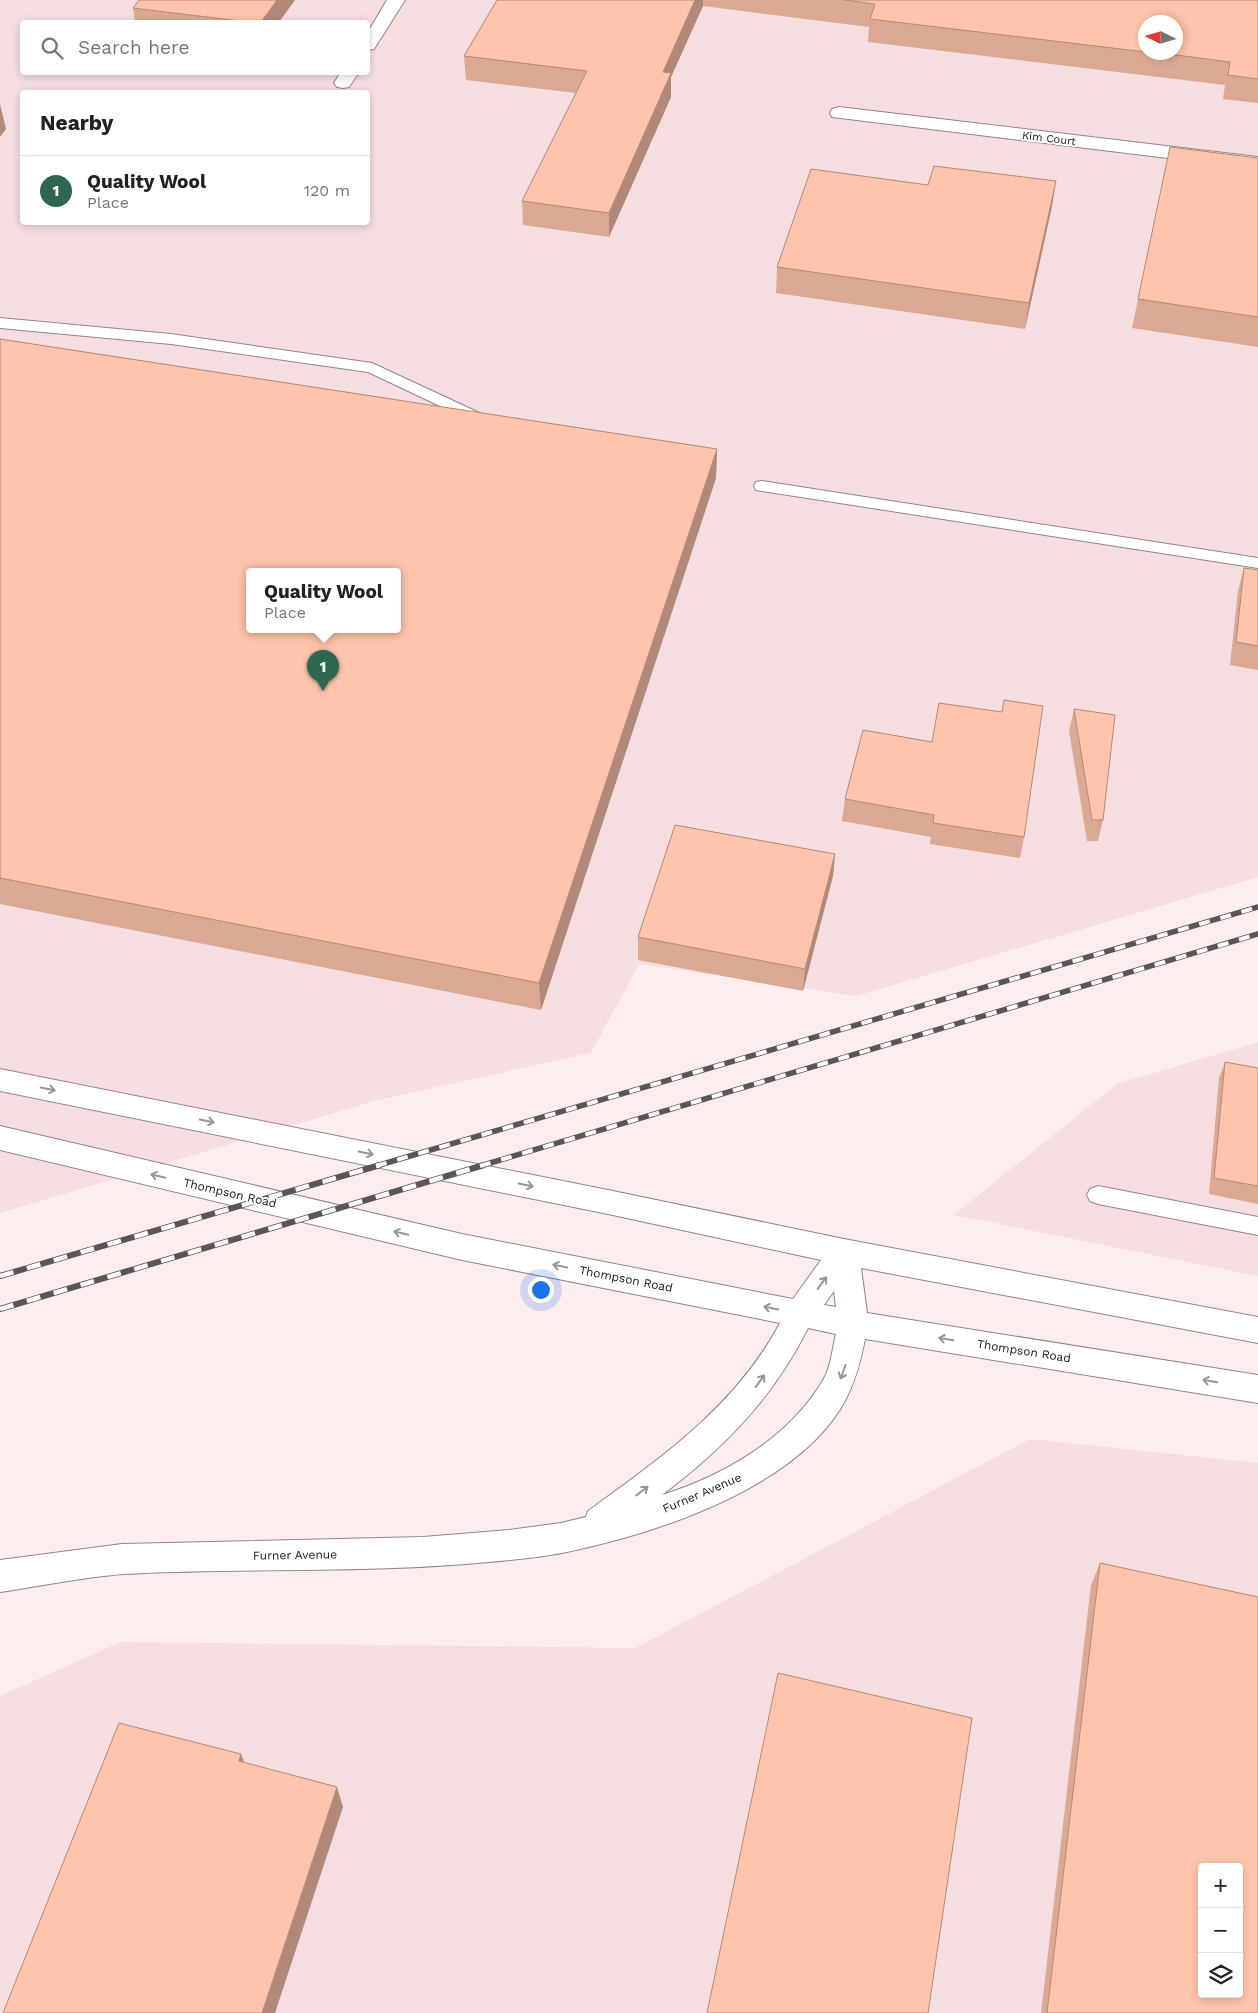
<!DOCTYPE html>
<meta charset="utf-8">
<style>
body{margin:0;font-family:"Work Sans",sans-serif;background:#f6f6f6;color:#202124}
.controls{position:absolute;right:15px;bottom:15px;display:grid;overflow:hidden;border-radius:5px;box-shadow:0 2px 8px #0003}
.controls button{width:45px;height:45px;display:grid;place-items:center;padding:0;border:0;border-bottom:1px solid #e0e0e0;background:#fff;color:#202124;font:25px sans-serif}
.compass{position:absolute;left:1138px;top:15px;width:45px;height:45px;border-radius:50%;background:#fff;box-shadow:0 2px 8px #0003;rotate:275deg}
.you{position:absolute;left:540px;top:1289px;width:18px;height:18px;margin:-12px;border:4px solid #fff;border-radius:50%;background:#1a73e8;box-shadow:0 0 0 8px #1a73e833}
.badge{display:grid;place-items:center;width:32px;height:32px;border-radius:50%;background:#2d6750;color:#fff;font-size:16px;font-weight:700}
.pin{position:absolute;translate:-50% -41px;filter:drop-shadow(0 1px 2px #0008)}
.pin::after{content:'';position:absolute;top:26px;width:18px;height:15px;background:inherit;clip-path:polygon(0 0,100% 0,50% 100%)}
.popup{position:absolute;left:246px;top:568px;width:155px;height:65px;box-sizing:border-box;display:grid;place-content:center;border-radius:5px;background:#fff;filter:drop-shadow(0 1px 4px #0005);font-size:16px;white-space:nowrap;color:#757577}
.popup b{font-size:19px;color:#202124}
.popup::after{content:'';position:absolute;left:50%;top:100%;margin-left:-10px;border:10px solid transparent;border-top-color:#fff}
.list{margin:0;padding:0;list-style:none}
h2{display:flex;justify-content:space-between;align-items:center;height:65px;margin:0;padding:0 20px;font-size:21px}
h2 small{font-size:16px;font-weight:400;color:#757577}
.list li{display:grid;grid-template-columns:32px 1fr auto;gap:15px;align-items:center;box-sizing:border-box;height:70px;padding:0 20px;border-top:1px solid #e0e0e0}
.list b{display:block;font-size:19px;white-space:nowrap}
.list p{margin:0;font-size:16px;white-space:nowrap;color:#757577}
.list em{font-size:16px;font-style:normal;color:#757577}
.icon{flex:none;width:28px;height:28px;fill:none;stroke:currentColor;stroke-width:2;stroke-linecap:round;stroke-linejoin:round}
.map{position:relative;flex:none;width:1258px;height:2013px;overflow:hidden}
.search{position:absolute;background:#fff;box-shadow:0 2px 8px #0003;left:20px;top:20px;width:350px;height:55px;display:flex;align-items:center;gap:12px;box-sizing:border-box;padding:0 18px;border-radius:5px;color:#757577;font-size:19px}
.panel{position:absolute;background:#fff;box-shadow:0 2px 8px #0003;left:20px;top:90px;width:350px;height:135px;border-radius:5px}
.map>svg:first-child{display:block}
.built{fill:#f6dddf;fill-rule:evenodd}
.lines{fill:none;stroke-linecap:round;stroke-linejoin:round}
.lane-casing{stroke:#938485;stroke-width:2}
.street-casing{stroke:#938485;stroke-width:2}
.secondary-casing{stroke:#938485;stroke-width:2}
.lane{fill:#fff;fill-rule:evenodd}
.street{fill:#fff;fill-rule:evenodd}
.secondary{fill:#fff;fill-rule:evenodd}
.rail-far1-casing{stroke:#5d5455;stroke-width:5.5}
.rail-casing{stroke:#5d5455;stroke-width:6}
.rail-far1{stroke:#fff;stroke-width:4;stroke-dasharray:11;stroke-linecap:butt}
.rail{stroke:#fff;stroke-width:4.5;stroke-dasharray:14;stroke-linecap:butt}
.wall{fill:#dba993;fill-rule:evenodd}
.shaded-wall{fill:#b28978}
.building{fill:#ffc4ab;stroke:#b28978;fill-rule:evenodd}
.oneway{stroke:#989596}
.labels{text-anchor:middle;stroke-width:4;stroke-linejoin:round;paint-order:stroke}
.far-street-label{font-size:11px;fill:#1a1415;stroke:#fff}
.street-label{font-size:12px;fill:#1a1415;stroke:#fff}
</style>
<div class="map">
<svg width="1258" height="2013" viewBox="0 0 1258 2013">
<rect width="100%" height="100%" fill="#feedee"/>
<path class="built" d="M0 0H1258V877L856 996 639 964 591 1053 374 1101 0 1213ZM22 22H368V72H22ZM1146 22H1176V52H1146ZM22 92H368V222H22ZM249 572H397V630H249Z
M1258 1042V1276L954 1215 1117 1084Z
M1030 1439 1258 1463V2013H0V1696L121 1642 636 1648ZM1202 1867H1239V1994H1202Z"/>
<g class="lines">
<defs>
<path id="lane" d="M0 318 171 334 372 363 488 417 490 420 488 423H476L368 372 171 344 0 328Z
M762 481 1258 558V568L756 490 754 486 756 482Z
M1098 1186 1258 1217V1235L1098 1204 1090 1201 1087 1195 1090 1189Z"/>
<path id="street" d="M387 0H405L374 49 368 50V32Z
M341 72H359L349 87 343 88 337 87 334 83Z
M839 107 1258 157V169L832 117 830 113 832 109Z"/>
<path id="secondary" d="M0 1069 608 1190 844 1239 1258 1317V1343L861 1268 867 1313 1258 1375V1403L865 1339C861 1360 856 1379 846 1399 799 1488 655 1534 562 1553 531 1559 498 1561 466 1564 352 1573 238 1568 124 1574 83 1577 41 1586 0 1592V1560L122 1544 423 1537 509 1530 561 1523 586 1517 588 1511C662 1457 736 1406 780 1323L462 1260 0 1150V1126L462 1234 793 1299 821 1260 608 1214 0 1091ZM834 1291 836 1307 824 1305ZM808 1328 836 1334C832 1350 831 1368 822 1382 787 1439 725 1475 662 1495 724 1448 773 1398 808 1328Z"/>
</defs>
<use href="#lane" class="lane-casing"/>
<use href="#street" class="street-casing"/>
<use href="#secondary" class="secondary-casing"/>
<use href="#lane" class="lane"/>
<use href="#street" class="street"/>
<use href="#secondary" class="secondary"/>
<defs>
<path id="rail-far1" d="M376 1166 1258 907
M480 1166 1258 934"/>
<path id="rail" d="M0 1276 380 1165
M0 1309 484 1165"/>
</defs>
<use href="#rail-far1" class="rail-far1-casing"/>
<use href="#rail" class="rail-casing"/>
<use href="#rail-far1" class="rail-far1"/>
<use href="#rail" class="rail"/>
</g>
<path class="wall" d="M295 0 279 22H135L133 8Z
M497 0H1258V103L1223 99 1225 85 868 42 869 27 703 6 671 77V97L609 237 523 225 522 201 576 93 466 80 464 56ZM1146 22 1176 52H1146Z
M1170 147 1258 158V347L1132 328Z
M1052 206 1025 329 776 293 777 267Z
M0 339 717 449 716 478 541 1010 0 904Z
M1244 568 1258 570V670L1230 665 1238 591Z
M1004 700 1024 837 1020 858 930 844 931 837 842 821 845 799 932 742 1002 712Z
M1074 709 1103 820 1098 841H1087L1069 731Z
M835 854 833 876 803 991 638 960V937Z
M1225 1062 1258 1068V1204L1209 1194 1219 1078Z
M1100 1563 1258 2013H1041L1091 1585Z"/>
<path class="shaded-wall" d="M277 0H295L279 22H261Z
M695 0H703V6L671 77V97L609 237V213L663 72Z
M0 104 6 129 0 137Z
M1056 181 1052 206 1025 329 1029 303Z
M717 449 716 478 541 1010 539 983Z
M835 854 833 876 803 991 805 969Z
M241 1754 249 1775 239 1761Z
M337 1787 343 1807 275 2013H262Z"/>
<path class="building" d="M139 0H277L261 22H248L133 8Z
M497 0H695L663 72 671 73 609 213 522 201 587 71 464 56Z
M844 0H1258V79L1228 75 1230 62 1153 52H1176V22H1146V52L870 19 875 4Z
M1170 147 1258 158V317L1138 299Z
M934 166 1056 181 1029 303 777 267 811 169 928 185Z
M0 339 717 449 539 983 0 878ZM249 572H397V630H249Z
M1244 568 1258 570V646L1236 642Z
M1004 700 1043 706 1024 837 933 823 934 815 845 799 863 730 932 742 939 703 1002 712Z
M1074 709 1115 715 1103 820H1092Z
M675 825 835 854 805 969 638 937Z
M1225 1062 1258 1068V1186L1214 1178Z
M1100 1563 1258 1597V2013H1047ZM1202 1867H1239V1994H1202Z
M778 1673 972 1718 928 2013H707Z
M119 1723 241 1754 239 1761 337 1787 262 2013H3Z"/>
<defs><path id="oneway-shaft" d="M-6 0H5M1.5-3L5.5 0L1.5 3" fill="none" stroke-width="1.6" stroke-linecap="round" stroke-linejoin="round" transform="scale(1.25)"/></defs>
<g class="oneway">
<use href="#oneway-shaft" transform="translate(48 1089) rotate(11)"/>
<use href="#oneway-shaft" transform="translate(207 1121) rotate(11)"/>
<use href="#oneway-shaft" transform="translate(366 1153) rotate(11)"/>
<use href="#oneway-shaft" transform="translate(158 1176) rotate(-166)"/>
<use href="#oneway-shaft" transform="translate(526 1185) rotate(11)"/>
<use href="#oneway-shaft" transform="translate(401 1233) rotate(-167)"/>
<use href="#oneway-shaft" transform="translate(560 1266) rotate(-169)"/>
<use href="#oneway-shaft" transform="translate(822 1283) rotate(-54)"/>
<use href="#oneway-shaft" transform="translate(771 1308) rotate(-169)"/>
<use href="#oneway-shaft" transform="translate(946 1339) rotate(-171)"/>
<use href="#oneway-shaft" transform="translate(843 1372) rotate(110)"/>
<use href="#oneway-shaft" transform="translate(760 1381) rotate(-54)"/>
<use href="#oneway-shaft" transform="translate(1210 1381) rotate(-171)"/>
<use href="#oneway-shaft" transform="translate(642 1491) rotate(-37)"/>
</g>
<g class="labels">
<g class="far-street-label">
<text transform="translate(1049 138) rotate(7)" y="4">Kim Court</text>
</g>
<g class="street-label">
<text transform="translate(230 1193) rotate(13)" y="4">Thompson Road</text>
<text transform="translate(626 1279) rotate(11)" y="4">Thompson Road</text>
<text transform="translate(1024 1351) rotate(9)" y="4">Thompson Road</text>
<text transform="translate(702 1493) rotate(-23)" y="4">Furner Avenue</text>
<text transform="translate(295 1555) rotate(-1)" y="4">Furner Avenue</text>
</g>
</g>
</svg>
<div class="controls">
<button>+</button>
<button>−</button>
<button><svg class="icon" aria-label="layers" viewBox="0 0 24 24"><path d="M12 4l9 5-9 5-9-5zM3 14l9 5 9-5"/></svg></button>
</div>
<svg class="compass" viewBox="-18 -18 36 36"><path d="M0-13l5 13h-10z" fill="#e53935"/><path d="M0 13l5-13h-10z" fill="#757577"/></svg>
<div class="you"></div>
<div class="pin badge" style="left:323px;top:691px">1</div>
<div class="popup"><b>Quality Wool</b>Place</div>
<div class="search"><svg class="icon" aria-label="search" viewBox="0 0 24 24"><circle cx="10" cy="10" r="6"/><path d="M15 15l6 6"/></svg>Search here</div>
<section class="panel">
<h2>Nearby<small></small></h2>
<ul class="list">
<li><span class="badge">1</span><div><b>Quality Wool</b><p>Place</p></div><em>120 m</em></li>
</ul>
</section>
</div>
